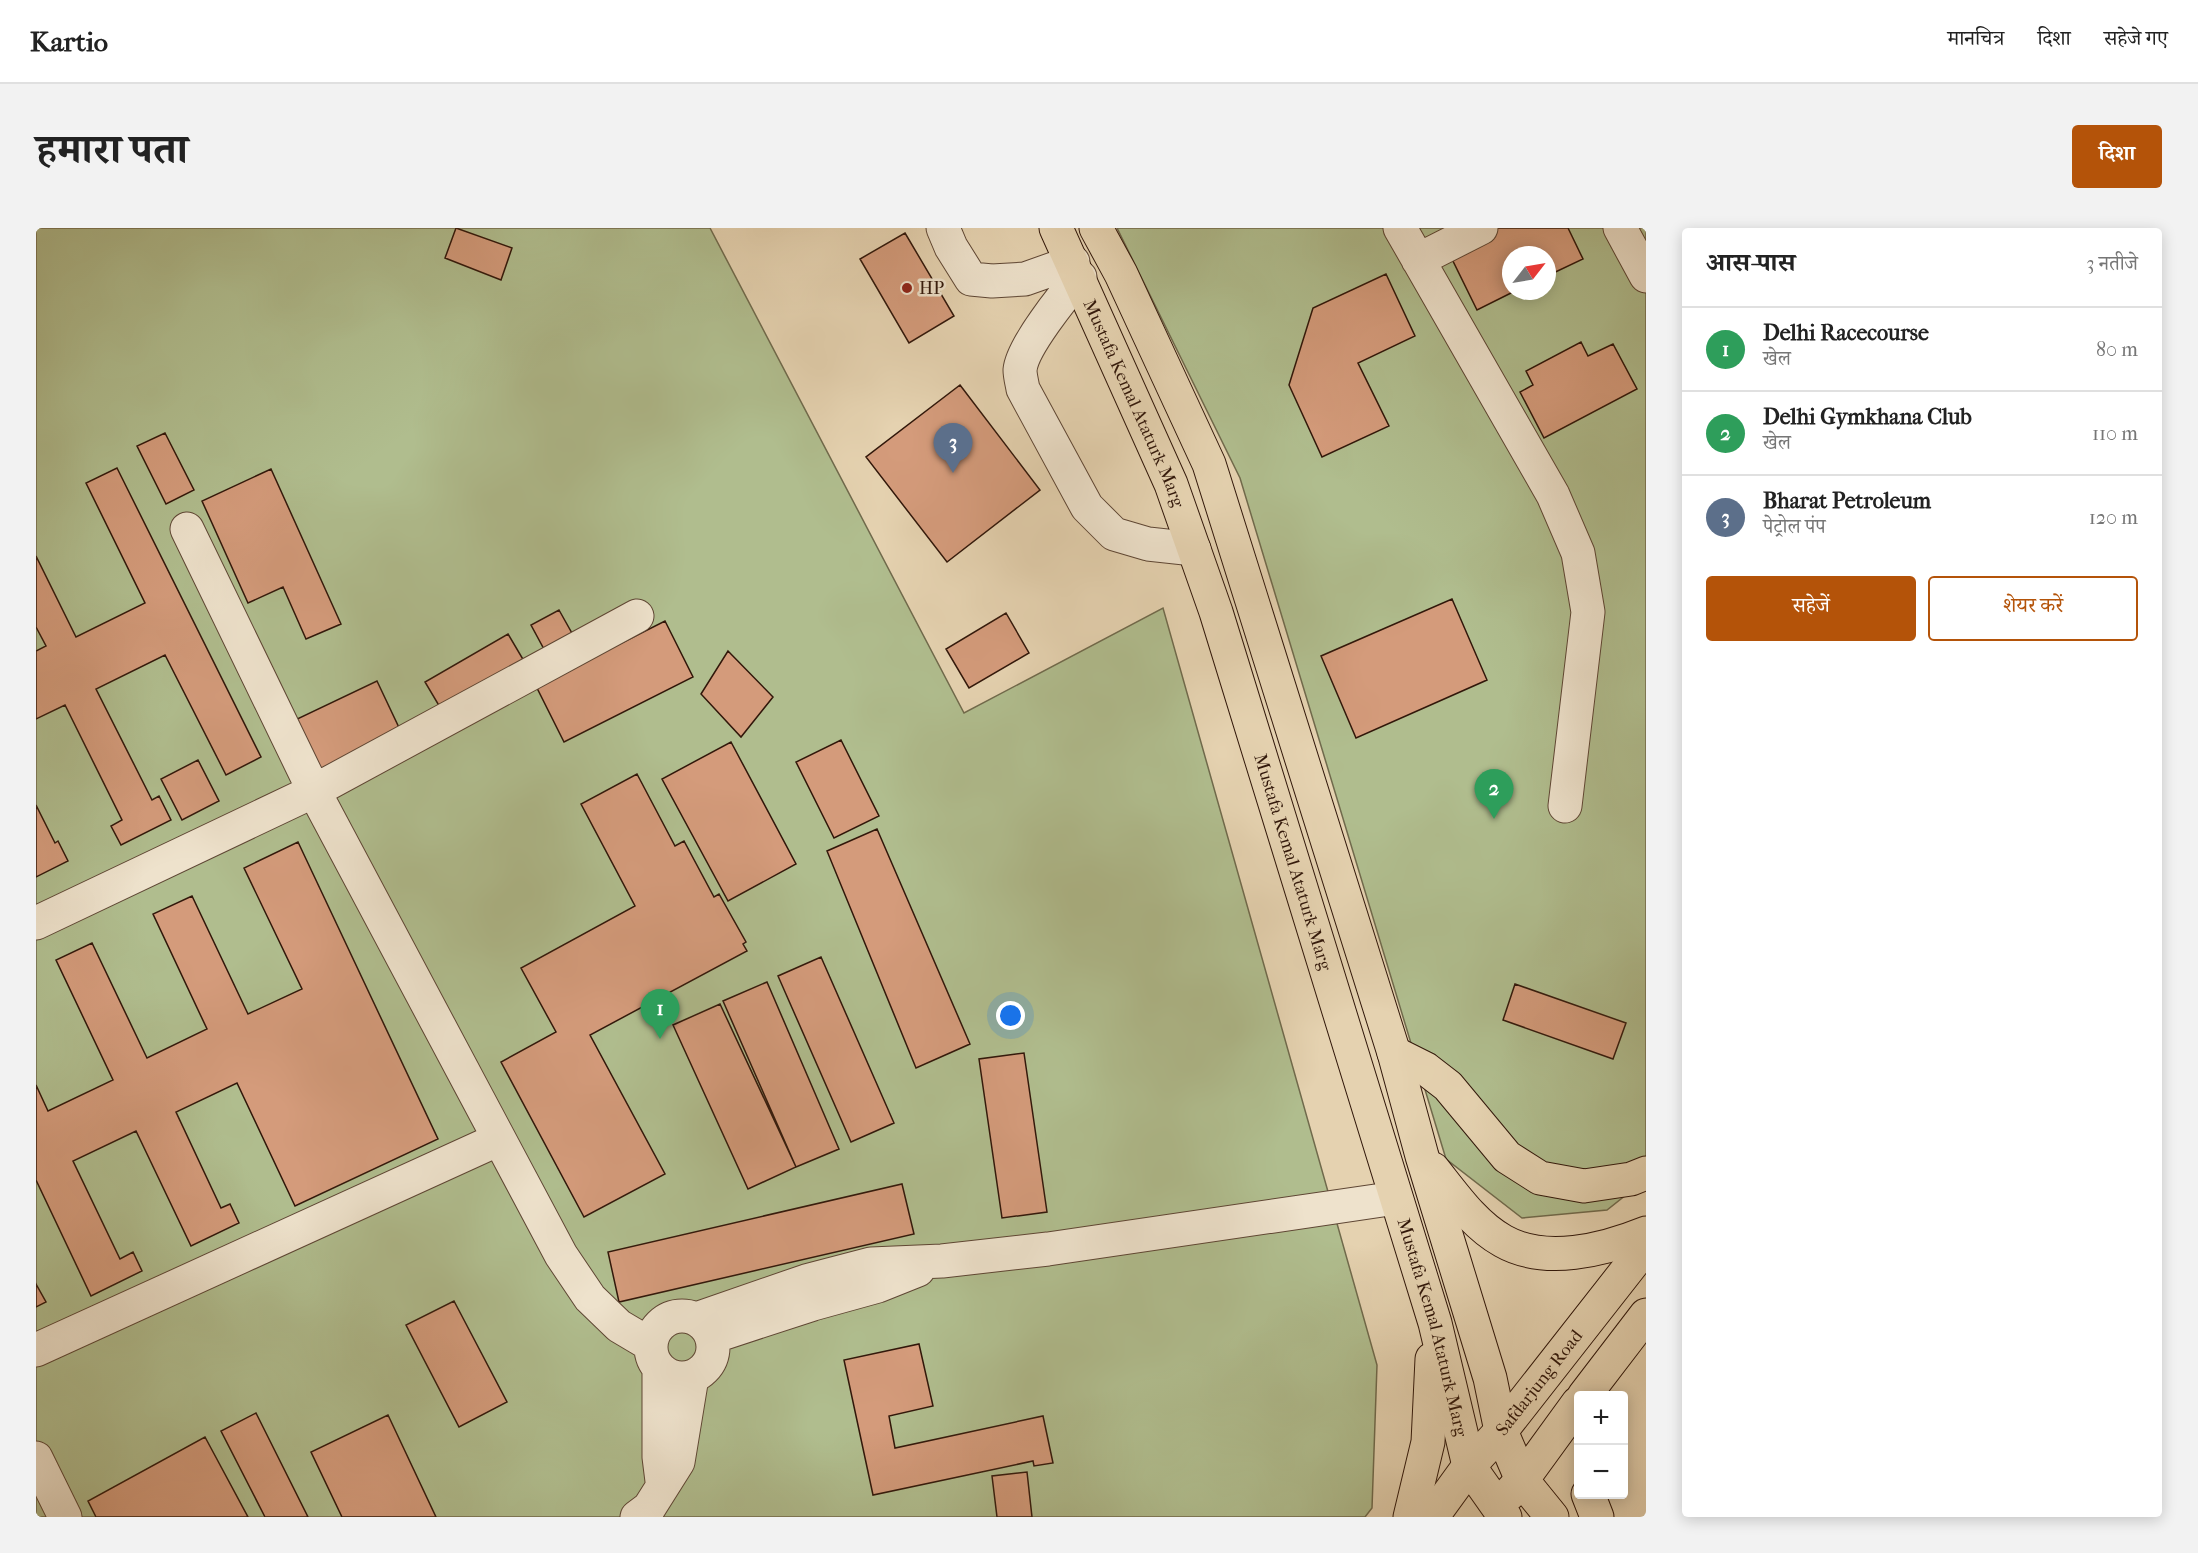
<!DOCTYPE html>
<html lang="hi">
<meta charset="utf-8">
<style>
body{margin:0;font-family:"IM FELL French Canon","Noto Serif Devanagari",serif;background:#f2f2f2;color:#222}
.controls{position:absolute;right:18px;bottom:18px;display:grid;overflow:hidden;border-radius:6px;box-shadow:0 3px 15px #0003}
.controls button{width:54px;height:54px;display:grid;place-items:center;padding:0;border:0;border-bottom:2px solid #e0e0e0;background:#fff;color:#222;font:30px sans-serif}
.compass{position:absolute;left:1466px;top:18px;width:54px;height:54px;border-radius:50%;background:#fff;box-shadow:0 3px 15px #0003;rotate:59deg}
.you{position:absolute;left:975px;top:788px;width:21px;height:21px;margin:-15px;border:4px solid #fff;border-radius:50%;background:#1a73e8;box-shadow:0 0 0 9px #1a73e833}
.badge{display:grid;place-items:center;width:39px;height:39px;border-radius:50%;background:#b45309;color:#fff;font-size:20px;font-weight:700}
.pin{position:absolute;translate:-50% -50px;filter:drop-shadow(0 2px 3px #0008)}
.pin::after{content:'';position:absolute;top:32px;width:21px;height:18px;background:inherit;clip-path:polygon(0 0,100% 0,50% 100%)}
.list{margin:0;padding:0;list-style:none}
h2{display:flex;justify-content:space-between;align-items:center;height:78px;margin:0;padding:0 24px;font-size:26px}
h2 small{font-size:20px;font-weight:400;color:#767676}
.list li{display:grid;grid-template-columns:39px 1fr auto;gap:18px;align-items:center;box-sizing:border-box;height:84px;padding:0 24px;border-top:2px solid #e0e0e0}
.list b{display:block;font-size:22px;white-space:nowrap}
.list p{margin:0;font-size:20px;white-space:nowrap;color:#767676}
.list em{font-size:20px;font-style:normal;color:#767676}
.actions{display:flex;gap:12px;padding:18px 24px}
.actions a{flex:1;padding:14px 0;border:2px solid #b45309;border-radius:6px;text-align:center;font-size:21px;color:#b45309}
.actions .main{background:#b45309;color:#fff}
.map{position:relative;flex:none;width:1610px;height:1289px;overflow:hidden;border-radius:6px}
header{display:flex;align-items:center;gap:36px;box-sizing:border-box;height:84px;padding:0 30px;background:#fff;border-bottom:2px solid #e0e0e0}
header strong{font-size:28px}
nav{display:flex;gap:33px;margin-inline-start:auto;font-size:21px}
.intro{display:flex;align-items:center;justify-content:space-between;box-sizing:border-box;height:144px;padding:0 36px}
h1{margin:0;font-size:42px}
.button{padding:15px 27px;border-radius:6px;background:#b45309;color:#fff;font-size:21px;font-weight:700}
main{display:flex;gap:36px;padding:0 36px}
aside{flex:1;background:#fff;border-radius:6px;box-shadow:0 3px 15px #0003}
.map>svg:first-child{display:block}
.green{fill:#b0bd8e;stroke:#706a4c;stroke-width:1.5;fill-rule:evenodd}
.building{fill:#d49b7b;stroke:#31170a;stroke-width:1.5}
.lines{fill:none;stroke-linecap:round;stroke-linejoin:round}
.minor-casing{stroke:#5e4634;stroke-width:35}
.major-casing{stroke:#31170a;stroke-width:35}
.minor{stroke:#eee2cc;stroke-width:33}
.major{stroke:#e5d2b0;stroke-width:33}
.poi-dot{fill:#8f2418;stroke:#eee2cc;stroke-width:2}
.labels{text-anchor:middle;stroke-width:5;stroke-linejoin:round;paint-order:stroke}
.poi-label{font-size:18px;fill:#31170a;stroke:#eee2cc;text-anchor:start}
.street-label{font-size:18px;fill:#31170a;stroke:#eee2cc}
</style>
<header>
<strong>Kartio</strong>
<nav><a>मानचित्र</a><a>दिशा</a><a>सहेजे गए</a></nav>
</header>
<div class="intro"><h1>हमारा पता</h1><a class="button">दिशा</a></div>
<main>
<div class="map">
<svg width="1610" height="1289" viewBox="0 0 1610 1289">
<rect width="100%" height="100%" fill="#e5d2b0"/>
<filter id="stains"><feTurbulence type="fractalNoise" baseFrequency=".00333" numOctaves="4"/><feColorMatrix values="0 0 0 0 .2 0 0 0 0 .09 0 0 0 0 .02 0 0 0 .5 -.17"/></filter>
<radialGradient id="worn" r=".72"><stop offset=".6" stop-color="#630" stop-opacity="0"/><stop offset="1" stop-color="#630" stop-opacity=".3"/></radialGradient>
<path class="green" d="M0 0H674L928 485 1127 380 1341 1137 1336 1280 1329 1289H0Z
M1081 0H1610V951L1571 982 1486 990 1410 931 1204 250ZM1475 27H1511V63H1475Z"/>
<path class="building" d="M420 0 476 20 465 52 409 30Z
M1460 0H1532L1547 31 1511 48V27H1475V63H1479L1441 82 1412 23Z
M869 5 918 88 873 115 824 31Z
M1350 46 1379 108 1322 135 1353 198 1286 229 1253 157 1277 80Z
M1545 114 1552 128 1577 116 1601 161 1508 210 1484 164 1497 157 1490 143Z
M924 157 1004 262 911 334 830 229Z
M129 205 158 262 130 276 101 218Z
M81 240 225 529 190 547 129 427 60 461 116 572 123 568 135 592 85 617 75 598 86 592 29 477 0 491V423L10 418 0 399V328L40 409 109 375 50 255Z
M235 241 305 396 270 411 247 359 212 375 166 273Z
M1416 371 1451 452 1320 510 1285 428Z
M523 382 537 407 509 423 495 397Z
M970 385 993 425 933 460 910 421Z
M629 393 657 449 528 514 500 458Z
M472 406 488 433 405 481 389 454Z
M692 423 737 469 705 509 665 466Z
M341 453 366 506 284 545 259 492Z
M805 512 843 588 798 610 760 534Z
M695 514 760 636 692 673 626 551Z
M162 532 183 573 146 592 125 551Z
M601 546 639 618 648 613 678 669 683 666 710 714 707 716 711 723 554 807 629 946 548 989 465 834 520 804 485 740 599 678 545 576Z
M0 577 19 615 22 613 32 633 0 649Z
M841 601 934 816 880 840 791 623Z
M262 614 402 911 259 978 201 855 140 884 185 980 194 976 203 995 155 1018 100 903 37 933 84 1031 97 1024 106 1043 55 1068 0 952V857L12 883 77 852 20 732 56 715 111 830 171 801 117 686 156 668 212 786 266 761 208 640Z
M785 729 858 895 815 914 742 748Z
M731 754 803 921 760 939 687 773Z
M1479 756 1590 795 1577 831 1467 792Z
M684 776 760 939 712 961 637 797Z
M988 825 1011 984 966 990 943 831Z
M866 956 878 1006 583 1074 572 1024Z
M0 1056 10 1074 0 1079Z
M418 1073 471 1174 423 1199 370 1097Z
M883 1116 897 1178 853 1188 859 1220 1007 1188 1017 1235 998 1238 997 1233 837 1267 808 1132Z
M220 1185 272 1289H229L185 1203Z
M352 1187 400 1289H306L275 1224Z
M169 1209 212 1289H60L52 1273Z
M991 1244 996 1289H961L956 1248Z"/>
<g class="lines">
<defs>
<path id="minor" d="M907 0 915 19 935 51 956 53 989 51 1037 34
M1364 0 1517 267 1542 325 1552 384 1529 578
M1584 0 1610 48
M1382 32 1445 0
M1044 49C1028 67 986 119 984 142 984 148 986 155 987 161L1051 279 1078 306 1112 316 1158 321
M151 301 278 563 525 1027 554 1070 583 1098 615 1117
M0 695 278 563 601 388
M615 1119a31 31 0 1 1 62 0a31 31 0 1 1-62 0Z
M660 1091 770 1053 835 1036 906 1033 1012 1021 1360 970
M676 1109 777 1076 842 1058 882 1042
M0 1122 463 911
M623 1140V1229L626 1253
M0 1230 29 1289
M601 1289 613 1280 642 1234 656 1149"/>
<g id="major">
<path id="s1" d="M1020 0 1135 256 1180 384 1399 1095 1433 1238 1469 1289"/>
<path d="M1060 0 1085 46 1173 236 1358 825 1386 928 1454 1150 1465 1203 1486 1252 1516 1289"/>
<path d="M1358 825 1390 841 1412 858 1471 929 1504 950 1548 958 1595 951 1610 945"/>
<path d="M1397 941C1417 966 1438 997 1467 1013 1509 1037 1568 1022 1610 1005"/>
<path d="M1548 1168 1610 1087"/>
<path d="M1473 1266 1486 1252 1542 1175"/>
<path d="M1552 1266 1561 1289"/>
<path d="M1374 1289 1392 1214 1396 1131"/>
<path id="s2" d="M1396 1289 1433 1238 1465 1203 1610 1018"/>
</g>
</defs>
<use href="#minor" class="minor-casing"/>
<use href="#major" class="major-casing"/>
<use href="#minor" class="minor"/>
<use href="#major" class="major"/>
</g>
<circle class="poi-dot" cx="871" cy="60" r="6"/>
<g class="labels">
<g class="poi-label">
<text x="883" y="66">HP</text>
</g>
<g class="street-label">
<text dy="6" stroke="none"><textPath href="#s1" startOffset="192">Mustafa Kemal Ataturk Marg</textPath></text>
<text dy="6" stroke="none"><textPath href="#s1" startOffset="678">Mustafa Kemal Ataturk Marg</textPath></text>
<text dy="6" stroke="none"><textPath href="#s1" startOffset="1164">Mustafa Kemal Ataturk Marg</textPath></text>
<text dy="6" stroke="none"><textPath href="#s2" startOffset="172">Safdarjung Road</textPath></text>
</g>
</g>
<rect width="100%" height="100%" filter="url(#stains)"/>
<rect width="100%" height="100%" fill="url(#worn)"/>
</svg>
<div class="controls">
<button>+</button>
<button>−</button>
</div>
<svg class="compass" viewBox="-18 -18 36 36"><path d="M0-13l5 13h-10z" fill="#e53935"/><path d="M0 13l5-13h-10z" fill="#767676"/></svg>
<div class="you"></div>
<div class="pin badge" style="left:624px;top:811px;background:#2e9e5b">1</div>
<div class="pin badge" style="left:1458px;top:591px;background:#2e9e5b">2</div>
<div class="pin badge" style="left:917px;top:245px;background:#5c6f8a">3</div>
</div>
<aside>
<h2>आस-पास<small>3 नतीजे</small></h2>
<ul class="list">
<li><span class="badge" style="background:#2e9e5b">1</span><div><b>Delhi Racecourse</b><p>खेल</p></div><em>80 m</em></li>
<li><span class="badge" style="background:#2e9e5b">2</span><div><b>Delhi Gymkhana Club</b><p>खेल</p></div><em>110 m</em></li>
<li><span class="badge" style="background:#5c6f8a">3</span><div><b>Bharat Petroleum</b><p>पेट्रोल पंप</p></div><em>120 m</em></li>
</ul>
<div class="actions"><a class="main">सहेजें</a><a>शेयर करें</a></div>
</aside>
</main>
